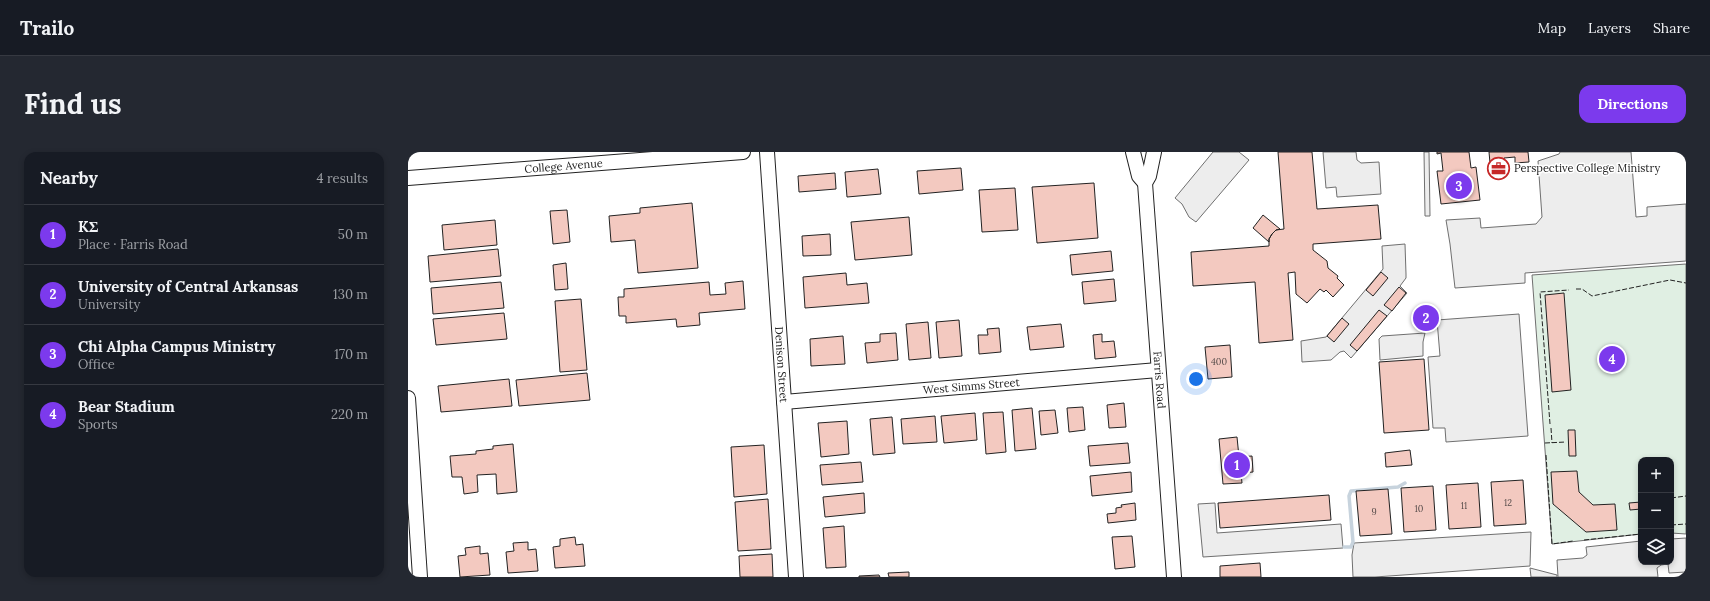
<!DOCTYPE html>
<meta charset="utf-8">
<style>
body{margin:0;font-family:Lora,serif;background:#242831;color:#f1f3f6}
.controls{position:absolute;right:12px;bottom:12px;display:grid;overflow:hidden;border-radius:8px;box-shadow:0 2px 6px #0003}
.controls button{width:36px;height:36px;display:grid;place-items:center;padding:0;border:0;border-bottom:1px solid #363941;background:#171b24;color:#f1f3f6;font:20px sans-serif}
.you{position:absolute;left:788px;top:227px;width:14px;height:14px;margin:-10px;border:3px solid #fff;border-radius:50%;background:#1a73e8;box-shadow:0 0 0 6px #1a73e833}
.badge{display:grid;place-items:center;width:26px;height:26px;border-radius:50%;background:#7c3aed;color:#fff;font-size:13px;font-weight:700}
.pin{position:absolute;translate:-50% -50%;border:2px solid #fff;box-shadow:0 1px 4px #0006}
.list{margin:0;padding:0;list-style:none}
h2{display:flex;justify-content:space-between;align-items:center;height:52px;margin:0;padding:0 16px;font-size:17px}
h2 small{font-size:13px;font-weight:400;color:#9ea1a6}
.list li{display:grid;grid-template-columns:26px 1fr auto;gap:12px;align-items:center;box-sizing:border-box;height:60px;padding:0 16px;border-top:1px solid #363941}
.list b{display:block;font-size:15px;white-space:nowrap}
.list p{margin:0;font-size:13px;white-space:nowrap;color:#9ea1a6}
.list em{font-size:13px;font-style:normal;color:#9ea1a6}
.icon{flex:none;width:22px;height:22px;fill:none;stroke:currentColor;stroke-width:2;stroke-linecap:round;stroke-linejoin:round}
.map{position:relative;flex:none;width:1278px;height:425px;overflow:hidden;border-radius:12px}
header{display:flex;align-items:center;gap:24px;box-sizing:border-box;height:56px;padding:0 20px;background:#171b24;border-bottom:1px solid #363941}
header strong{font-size:19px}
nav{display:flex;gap:22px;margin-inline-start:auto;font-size:14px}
.intro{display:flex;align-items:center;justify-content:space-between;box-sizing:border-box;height:96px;padding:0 24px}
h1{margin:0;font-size:28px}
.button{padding:10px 18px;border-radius:12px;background:#7c3aed;color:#fff;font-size:14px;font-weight:700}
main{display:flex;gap:24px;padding:0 24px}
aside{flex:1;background:#171b24;border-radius:12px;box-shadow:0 2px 6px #0003}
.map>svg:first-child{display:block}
.green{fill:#e0efe3;stroke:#6f6f6f}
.parking{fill:#ededed;stroke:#6f6f6f}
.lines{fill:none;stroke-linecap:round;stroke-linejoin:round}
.stream{stroke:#c7d3dd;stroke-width:3.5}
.building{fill:#f3c9c0;stroke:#222}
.minor-casing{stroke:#222;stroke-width:16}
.minor{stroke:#fff;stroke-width:14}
.fence{stroke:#222;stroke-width:1;stroke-dasharray:5 2;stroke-linecap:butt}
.labels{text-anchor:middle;stroke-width:3;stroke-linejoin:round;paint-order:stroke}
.number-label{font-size:9px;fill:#564c4a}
.street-label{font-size:11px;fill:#222;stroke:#fff}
.poi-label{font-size:11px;fill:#222;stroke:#fff;text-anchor:start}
</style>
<header>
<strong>Trailo</strong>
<nav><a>Map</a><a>Layers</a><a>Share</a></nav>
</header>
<div class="intro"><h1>Find us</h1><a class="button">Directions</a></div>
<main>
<aside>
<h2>Nearby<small>4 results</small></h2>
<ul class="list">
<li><span class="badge">1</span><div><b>KΣ</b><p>Place · Farris Road</p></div><em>50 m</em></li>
<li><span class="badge">2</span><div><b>University of Central Arkansas</b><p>University</p></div><em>130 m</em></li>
<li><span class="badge">3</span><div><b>Chi Alpha Campus Ministry</b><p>Office</p></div><em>170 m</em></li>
<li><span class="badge">4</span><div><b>Bear Stadium</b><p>Sports</p></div><em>220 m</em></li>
</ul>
</aside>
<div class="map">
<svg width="1278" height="425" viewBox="0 0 1278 425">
<rect width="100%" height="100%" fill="#fff"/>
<path class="green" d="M1278 112V382L1263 381V308H1233V382L1144 392 1124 123Z"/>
<path class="parking" d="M805 0H831L841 8 788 70 781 65 774 52 767 46Z
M915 0H948L949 8 953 11 971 10 973 42 929 45 928 35 918 36Z
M1016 0H1021L1022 64H1017Z
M1152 0H1223L1228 65 1239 64V55L1278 52V109L1117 121V131L1047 136 1042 92 1038 68 1072 66 1073 76 1128 72 1134 65 1130 9 1151 2Z
M997 92 998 122V126L992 134 999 141 943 206 936 199 932 200 923 208 894 210 893 189 918 185 975 117 974 94Z
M1111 162 1120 284 1038 290 1037 276H1025L1020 205 1032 204 1029 168Z
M1017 181 1015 190V204L972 208 971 187 974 184Z
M807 351 809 381 933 372 935 396 795 405 790 352Z
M1123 380 1122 414 967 425H945L944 403 946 391Z
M1278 386V420L1261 421 1260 412 1253 413 1249 416 1250 425H1150L1149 408 1175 406 1179 403 1178 395 1233 389V410H1263V387Z
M1122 416 1149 423V425H1123Z"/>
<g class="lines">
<path class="stream" d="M936 395H943L945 390 941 344 943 339 990 335 997 331"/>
</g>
<path class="building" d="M870 0H904L909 57 970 53 973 87 905 92V98L919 109 920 116 930 124 929 126 936 133 925 145 918 138 916 140 912 137 899 151 888 142 887 120 880 121 885 188 851 191 847 130 785 134 783 100 861 94V87L864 82 868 78 876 77Z
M1029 0H1061L1063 16 1068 15 1072 48 1033 52 1029 19H1035L1033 1 1029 2Z
M1081 0H1120L1121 10 1107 11V5L1096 6 1098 21 1083 22Z
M553 16 555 38 511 42 509 19Z
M470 17 473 42 439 45 437 20Z
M427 21 428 37 391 40 390 24Z
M686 31 690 86 629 91 624 35Z
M607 36 610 78 574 80 571 38Z
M284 51 290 116 230 121 227 88 203 90 201 64 232 61V56Z
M159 58 162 90 145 92 142 59Z
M855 63 872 77 868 78 864 82 861 87V90L845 76Z
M501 65 504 103 447 108 443 70Z
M87 68 89 93 36 98 34 73Z
M422 82 423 103 395 104 394 84Z
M90 97 93 124 22 130 20 104Z
M703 99 705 119 664 123 662 103Z
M158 111 160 137 147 138 145 113Z
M973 120 980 126 965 144 958 138Z
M438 121 439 133 459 131 461 151 397 156 395 125Z
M706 127 708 149 676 152 674 130Z
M335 129 337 157 291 161 292 173 269 175 268 167 218 171V164H211L210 145H216V137L301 130 302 143 318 142 317 131Z
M93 130 96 156 25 162 23 136Z
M991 135 998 141 984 159 976 153Z
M1156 141 1163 238 1144 240 1137 143Z
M173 147 179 218 152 220 147 149Z
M971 158 979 164 949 199 942 193Z
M96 161 99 187 28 193 25 167Z
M934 166 941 172 926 190 919 184Z
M551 168 554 204 531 206 528 170Z
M520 170 523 206 501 208 498 172Z
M653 172 656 195 622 198 619 175Z
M591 176 593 200 571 202 570 183H580L579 177Z
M488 181 490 208 459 211 457 191 472 190V182Z
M694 182V190L706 189 708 205 687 207 685 183Z
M435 184 437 212 403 214 402 187Z
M822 193 824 225 800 227 797 195Z
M1016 207 1021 278 976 281 971 210Z
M179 221 182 248 111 254 108 228Z
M101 227 104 254 33 260 30 234Z
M716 251 718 275 701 276 699 253Z
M675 255 677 278 661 280 659 256Z
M624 256 628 297 607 299 604 258Z
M647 258 650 281 633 283 631 259Z
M595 260 598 300 578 302 575 261Z
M567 261 569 288 536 291 533 264Z
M527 264 529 290 495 292 493 267Z
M484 265 487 301 465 303 462 267Z
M439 269 441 302 413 305 410 271Z
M1160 278H1167L1168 304H1161Z
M829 285 831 305 844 304 845 320 833 321 834 331 815 332 811 287Z
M720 291 722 311 682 314 680 294Z
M105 292 109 340 89 342 88 322 69 323 70 340 56 342 54 325H44L42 304 68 302V299L85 297V294Z
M356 293 359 342 326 345 323 295Z
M1002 298 1004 313 978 315 977 301Z
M453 310 455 330 414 333 412 313Z
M1169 319 1171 340 1185 353 1207 352 1209 378 1178 380 1145 352 1143 320Z
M723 320 724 340 684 344 682 324Z
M1115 328 1118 372 1086 374 1083 330Z
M1070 331 1073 375 1041 377 1038 333Z
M1025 334 1028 378 996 380 993 336Z
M980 337 984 382 952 384 948 339Z
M456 341 457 361 417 365 415 345Z
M921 343 923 368 812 376 810 351Z
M360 347 363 397 330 399 327 350Z
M1233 350V357L1222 358 1221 351Z
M727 351 728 368 700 371 699 362 708 361V356L714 355 713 353Z
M436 374 438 415 418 416 415 376Z
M724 384 727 415 707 417 704 385Z
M167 385 168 393 175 392 177 414 147 416 145 395 152 394V387Z
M120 390V398L128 397 130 419 100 421 98 400 106 399 105 391Z
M72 394V402L80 401 82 423 52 425 50 404 58 403 57 396Z
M364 402 365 425H332L331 404Z
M852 411 853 425H812V414Z
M501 420V425H481L480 421Z
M471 423 472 425H451V424Z"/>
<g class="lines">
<defs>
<g id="minor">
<path id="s1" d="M359 0 388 425"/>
<path d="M725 0 731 24 737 31"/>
<path id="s2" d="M746 0 741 24 737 31 766 425"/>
<path id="s3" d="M0 26 335 0"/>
<path d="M0 246 12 425"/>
<path id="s4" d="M376 250 750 218"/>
</g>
</defs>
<use href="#minor" class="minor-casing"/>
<use href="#minor" class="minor"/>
<path class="fence" d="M1168 137H1174L1184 144 1262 128 1278 131
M1142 272 1132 140 1161 138
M1143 276 1144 291
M1137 291 1158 290
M1138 303 1144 392 1165 389
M1263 346 1278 344
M1263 373 1278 372
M1176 388 1233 382"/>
</g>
<defs>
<symbol id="office-ring" viewBox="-11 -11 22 22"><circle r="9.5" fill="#fff" stroke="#c62828" stroke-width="1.5"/><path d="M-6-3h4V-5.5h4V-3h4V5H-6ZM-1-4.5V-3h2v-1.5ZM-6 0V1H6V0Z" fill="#c62828"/></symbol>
</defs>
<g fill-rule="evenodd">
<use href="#office-ring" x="1078" y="4" width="25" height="25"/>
</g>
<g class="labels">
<g class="number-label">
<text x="811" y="213">400</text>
<text x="1100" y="354">12</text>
<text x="1056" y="357">11</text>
<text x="1011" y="360">10</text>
<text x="966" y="363">9</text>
</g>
<g class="street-label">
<text dy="4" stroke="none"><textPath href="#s3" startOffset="156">College Avenue</textPath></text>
<text dy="4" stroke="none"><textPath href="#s1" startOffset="213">Denison Street</textPath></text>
<text dy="4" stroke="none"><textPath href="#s2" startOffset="230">Farris Road</textPath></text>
<text dy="4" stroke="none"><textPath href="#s4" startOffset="188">West Simms Street</textPath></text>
</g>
<g class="poi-label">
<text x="1106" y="20">Perspective College Ministry</text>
</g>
</g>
</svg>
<div class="controls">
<button>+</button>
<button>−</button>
<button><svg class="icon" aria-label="layers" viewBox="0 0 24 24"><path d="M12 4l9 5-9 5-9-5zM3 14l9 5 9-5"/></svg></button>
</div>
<div class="you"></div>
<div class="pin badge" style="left:829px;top:313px">1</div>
<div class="pin badge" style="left:1018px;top:166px">2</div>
<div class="pin badge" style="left:1051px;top:34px">3</div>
<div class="pin badge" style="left:1204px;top:207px">4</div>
</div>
</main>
